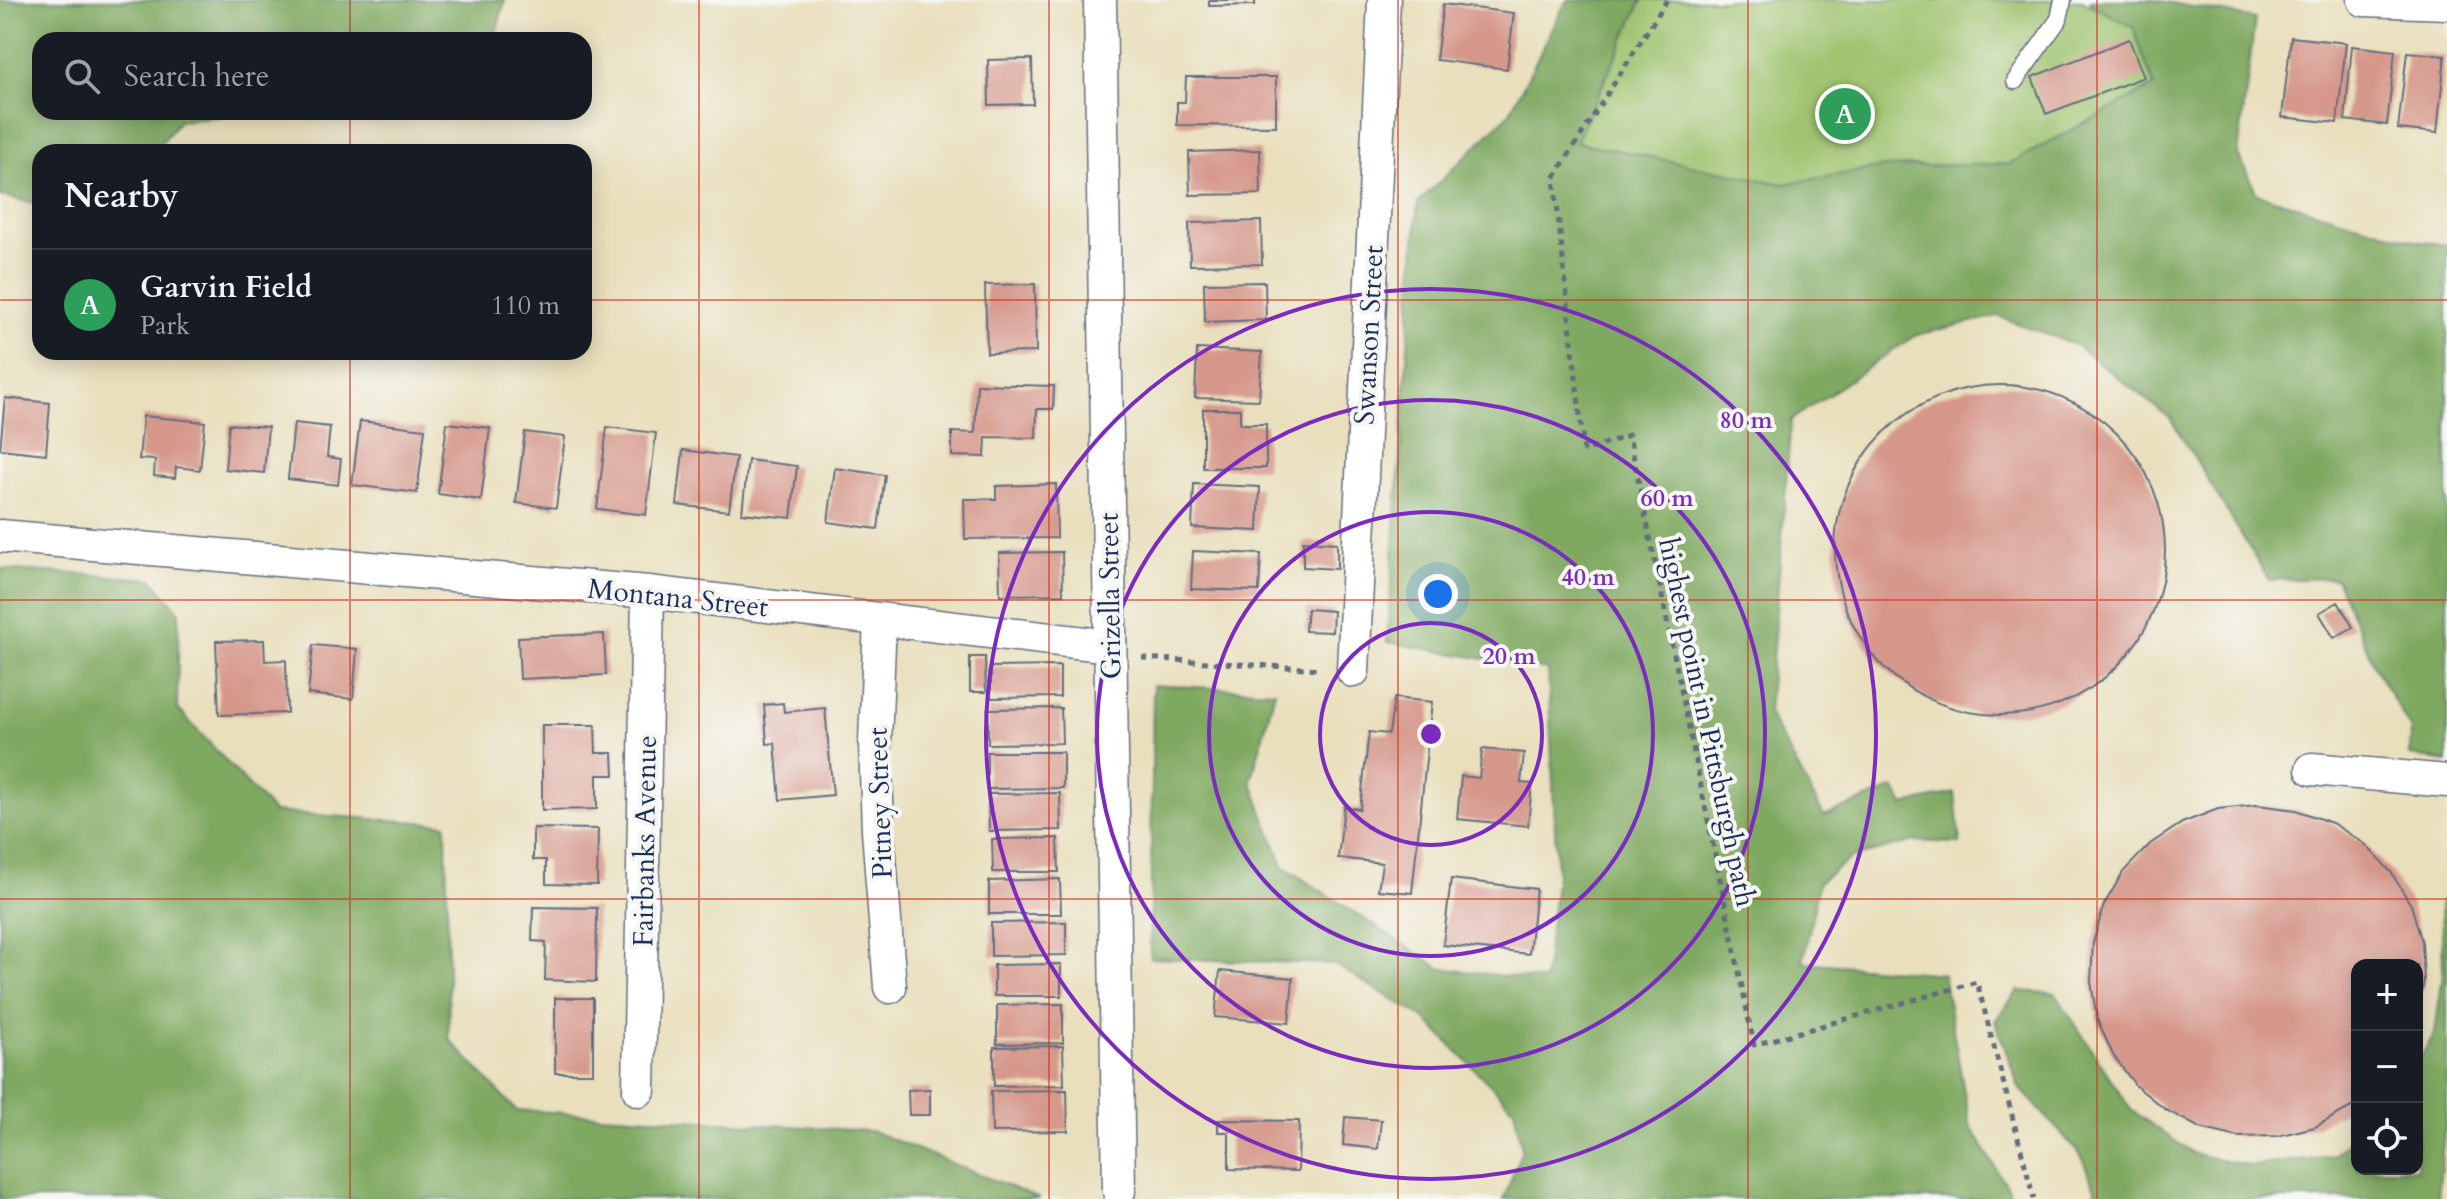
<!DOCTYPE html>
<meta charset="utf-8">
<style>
body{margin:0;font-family:Cardo,serif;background:#242831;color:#f1f3f6}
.controls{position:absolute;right:24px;bottom:24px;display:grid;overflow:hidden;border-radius:16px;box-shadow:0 4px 20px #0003}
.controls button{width:72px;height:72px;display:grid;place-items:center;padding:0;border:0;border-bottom:2px solid #363941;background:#171b24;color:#f1f3f6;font:40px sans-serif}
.you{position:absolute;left:1438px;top:594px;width:28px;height:28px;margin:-20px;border:6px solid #fff;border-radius:50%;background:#1a73e8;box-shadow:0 0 0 12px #1a73e833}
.badge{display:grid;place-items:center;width:52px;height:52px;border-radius:50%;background:#c8321e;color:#fff;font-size:26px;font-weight:700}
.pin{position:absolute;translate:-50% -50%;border:4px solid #fff;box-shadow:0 2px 8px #0006}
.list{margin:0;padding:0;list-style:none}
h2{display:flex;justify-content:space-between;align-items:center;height:104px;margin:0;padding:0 32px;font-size:34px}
h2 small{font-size:26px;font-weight:400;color:#9ea1a6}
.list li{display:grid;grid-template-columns:52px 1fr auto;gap:24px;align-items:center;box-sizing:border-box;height:112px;padding:0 32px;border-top:2px solid #363941}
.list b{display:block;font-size:30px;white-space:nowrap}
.list p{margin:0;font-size:26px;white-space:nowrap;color:#9ea1a6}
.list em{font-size:26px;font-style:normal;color:#9ea1a6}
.icon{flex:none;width:44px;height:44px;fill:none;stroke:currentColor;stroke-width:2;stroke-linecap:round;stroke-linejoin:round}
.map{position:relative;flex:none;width:2447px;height:1199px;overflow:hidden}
.search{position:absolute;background:#171b24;box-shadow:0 4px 20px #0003;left:32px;top:32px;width:560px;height:88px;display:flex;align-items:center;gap:20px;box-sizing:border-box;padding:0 28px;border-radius:24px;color:#9ea1a6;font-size:30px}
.panel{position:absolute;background:#171b24;box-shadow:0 4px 20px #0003;left:32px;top:144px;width:560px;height:216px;border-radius:24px}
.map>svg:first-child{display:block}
.green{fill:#9fc36e;stroke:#5d7966;stroke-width:2}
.forest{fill:#7fa961;stroke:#4d6c60;stroke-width:2}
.building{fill:#d6988b}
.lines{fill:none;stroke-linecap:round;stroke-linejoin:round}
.service-casing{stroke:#636d7f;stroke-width:19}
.minor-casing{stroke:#636d7f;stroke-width:35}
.path{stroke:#636d7f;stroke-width:5;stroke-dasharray:6 6;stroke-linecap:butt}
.service{stroke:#fff;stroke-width:16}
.minor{stroke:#fff;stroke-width:32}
.grid{fill:none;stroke:#c8321e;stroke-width:2;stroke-opacity:0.55}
.ring{fill:none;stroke:#7b2cbf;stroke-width:4}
.labels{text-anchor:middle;stroke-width:8;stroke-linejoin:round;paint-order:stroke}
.street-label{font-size:28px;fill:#1b2f5e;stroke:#f6f6f2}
.centre{fill:#7b2cbf;stroke:#f6f6f2;stroke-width:4}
.ring-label{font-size:24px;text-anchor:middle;font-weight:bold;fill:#7b2cbf;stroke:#f6f6f2;stroke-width:8;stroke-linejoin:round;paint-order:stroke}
</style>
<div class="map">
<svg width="2447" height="1199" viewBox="0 0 2447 1199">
<rect width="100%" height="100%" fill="#f6f6f2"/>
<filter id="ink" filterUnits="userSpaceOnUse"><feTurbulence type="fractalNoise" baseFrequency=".0125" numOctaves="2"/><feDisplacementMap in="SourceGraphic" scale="16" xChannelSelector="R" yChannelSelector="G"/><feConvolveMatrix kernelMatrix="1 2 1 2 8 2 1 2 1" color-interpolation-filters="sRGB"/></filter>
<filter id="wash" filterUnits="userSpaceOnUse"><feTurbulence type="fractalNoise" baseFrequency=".006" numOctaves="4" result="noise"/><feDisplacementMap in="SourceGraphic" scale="32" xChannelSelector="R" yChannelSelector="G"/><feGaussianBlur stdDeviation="1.8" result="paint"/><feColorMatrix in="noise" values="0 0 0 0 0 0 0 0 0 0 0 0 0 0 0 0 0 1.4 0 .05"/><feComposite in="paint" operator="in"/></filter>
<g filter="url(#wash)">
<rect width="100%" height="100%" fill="#e9dfbc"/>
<path class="green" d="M1642 0H2082L2133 27 2154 86 2009 164 1885 167 1783 184 1576 142Z"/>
<path class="forest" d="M0 0H505L494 40H40V112H259L179 121 154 152H40V204L0 196Z
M1567 0H1642L1576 142 1783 184 1885 167 2009 164 2154 86 2133 27 2090 4 2091 0H2155L2255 19 2238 155 2257 194 2416 241 2447 245V762L2410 756 2411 730 2375 667 2336 578 2269 580 2170 418 2076 345 1998 316 1916 335 1791 420 1768 713 1824 816 1894 788 1904 805 1955 793 1960 843 1914 841 1851 858 1819 882 1803 962 1943 974 1970 1125 2014 1199H1504L1522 1149 1514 1109 1424 1018 1333 964 1150 958 1153 685 1275 691 1251 781 1283 866 1440 968 1544 981 1557 874 1548 670 1387 642 1418 203 1509 114Z
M0 569 152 579 179 611 177 708 273 812 446 824 449 1039 516 1110 872 1131 1040 1199H0Z
M2447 897V1100L2438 1199H2100L2080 1154 2019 1087 1995 1021 2018 991 2055 993 2131 1110 2194 1154 2250 1166 2333 1156 2357 1133V1169H2417V1063L2435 1033 2443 972 2441 901Z"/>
<g id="blocks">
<path class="building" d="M1209 0H1255V5L1209 6Z
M1443 4 1514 13 1507 69 1436 60Z
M2291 37 2346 43 2337 123 2282 117Z
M2129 39 2144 77 2046 114 2032 77Z
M2352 46 2395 51 2387 125 2345 120Z
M2407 52 2445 56 2437 133 2398 129Z
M1032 59 1033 104 989 105 988 60Z
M1186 77H1276V126L1177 125V102H1185Z
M1260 150 1261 194 1190 195 1189 152Z
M1261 221 1262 264 1190 265 1189 223Z
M1265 282 1266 320 1205 322 1204 283Z
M1035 284 1036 352 987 353 985 285Z
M1197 349 1262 352 1259 400 1195 398Z
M977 384 1054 386 1053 409H1037L1036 438 986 437 985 457 952 456V432L975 433Z
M1835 550a165 165 0 1 1 330 0a165 165 0 1 1-330 0Z
M5 398 50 403 46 454 0 449Z
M1203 409H1240V424H1266V468H1203Z
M143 416 205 422 200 470 176 467 175 478 154 476 155 460 139 459Z
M360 421 425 429 417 493 352 485Z
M294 423 330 427 327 457 341 459 338 485 288 479Z
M447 423 490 428 481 500 438 494Z
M229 424 268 427 264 473 225 469Z
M607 427 656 433 646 515 597 509Z
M525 432 565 437 556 508 516 503Z
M683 450 736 457 729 511 677 505Z
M748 460 797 466 791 518 742 513Z
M835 468 885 475 878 529 828 522Z
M1056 484 1057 538 965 539 964 499H996V486Z
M1194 484 1260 487 1258 531 1192 528Z
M1303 541 1337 543V569L1303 567Z
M1193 551 1261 554 1259 591 1191 589Z
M1062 552 1063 594 1000 595 999 553Z
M2338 602 2353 627 2334 638 2319 613Z
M1307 609 1333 611 1332 632 1305 631Z
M604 634 606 675 520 679 518 637Z
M264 640 265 661 286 660 287 713 219 715 216 641Z
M313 645 357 649 353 699 308 694Z
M970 657H985L986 692H970Z
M1060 666V697L991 698V667Z
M1394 698 1432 702 1412 893 1378 890 1382 863 1338 858 1344 807 1360 809 1369 732 1389 734Z
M783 703 784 712 825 708 833 795 780 800 775 743 767 744 764 705Z
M1061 708 1062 743 988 744V709Z
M542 725H595L596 753H613L614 775H597V809L542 810Z
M1482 749 1524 753 1521 783 1532 784 1528 826 1457 819 1461 776 1479 778Z
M987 752H1063V788L987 789Z
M1060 793 1061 830 989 831 988 794Z
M2257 805 2296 810 2332 823 2365 844 2391 872 2411 905 2422 942 2424 981 2417 1013V965H2357V1104L2315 1127 2277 1136 2238 1137 2200 1128 2166 1110 2136 1086 2113 1055 2097 1019 2091 982 2093 943 2104 905 2123 872 2150 844 2182 823 2218 809Z
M533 828 598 829 597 885 546 884V860H533Z
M1058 838 1059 872H993L992 839Z
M1060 879 1061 914H989V881Z
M1451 879 1536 889 1529 954 1443 945Z
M533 907 597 908 596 982 545 980 546 942 532 941Z
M1066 922V955L991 956V923Z
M1061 964V996H994V965Z
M1220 971 1293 978 1289 1023 1215 1017Z
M555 998H593V1073H555Z
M1063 1004V1043L997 1044V1005Z
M1063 1046 1064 1085 994 1086V1047Z
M930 1089V1115H909L908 1090Z
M1067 1090 1068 1131 992 1132 991 1091Z
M1345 1117 1381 1120 1378 1149 1343 1145Z
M1218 1120 1299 1121 1298 1171 1229 1169V1132H1218Z"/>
</g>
</g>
<g filter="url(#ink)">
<use href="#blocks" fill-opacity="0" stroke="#636d7f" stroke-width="2"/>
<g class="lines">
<defs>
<path id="service" d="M2015 81 2059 19 2063 0"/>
<path id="minor" d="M1100 0 1119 1191
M2364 0 2447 3
M0 536 648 592 1110 646
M880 620 875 742 878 830 890 987
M1353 671 1384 0
M2312 769 2447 781
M639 1090 648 592"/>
</defs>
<use href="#service" class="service-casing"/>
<use href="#minor" class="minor-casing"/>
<path class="path" d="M1667 0 1554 178 1584 451 1629 435 1754 1045 1977 982 2034 1199
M1142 658 1320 669"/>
<use href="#service" class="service"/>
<use href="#minor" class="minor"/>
</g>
</g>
<path class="grid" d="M350 0V40M699 0V1199M1049 0V1199M1398 0V1199M1748 0V1199M2097 0V1199M350 112V152M0 300H40M584 300H2447M350 352V1199M0 600H2447M0 899H2447"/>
<g class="ring">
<circle cx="1431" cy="734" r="111"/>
<circle cx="1431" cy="734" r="222"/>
<circle cx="1431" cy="734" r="334"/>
<circle cx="1431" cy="734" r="445"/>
</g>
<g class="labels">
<g class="street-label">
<text transform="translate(1368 335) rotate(-87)" y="10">Swanson Street</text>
<text transform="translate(1109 596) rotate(-91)" y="10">Grizella Street</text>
<text transform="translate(678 597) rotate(6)" y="10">Montana Street</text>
<text transform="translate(1708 722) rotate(78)" y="10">highest point in Pittsburgh path</text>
<text transform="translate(879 803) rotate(-92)" y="10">Pitney Street</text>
<text transform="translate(644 841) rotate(-89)" y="10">Fairbanks Avenue</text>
</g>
</g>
<circle cx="1431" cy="734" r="12" class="centre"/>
<g class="ring-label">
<text x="1746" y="428">80 m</text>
<text x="1667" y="506">60 m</text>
<text x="1588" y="585">40 m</text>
<text x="1509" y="664">20 m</text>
</g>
</svg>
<div class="controls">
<button>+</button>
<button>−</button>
<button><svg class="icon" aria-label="locate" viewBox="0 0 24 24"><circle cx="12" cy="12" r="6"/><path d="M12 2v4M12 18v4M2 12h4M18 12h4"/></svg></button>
</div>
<div class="you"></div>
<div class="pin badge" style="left:1845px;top:114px;background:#2e9e5b">A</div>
<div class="search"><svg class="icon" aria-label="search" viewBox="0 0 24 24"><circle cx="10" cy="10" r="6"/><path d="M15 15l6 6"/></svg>Search here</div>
<section class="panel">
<h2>Nearby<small></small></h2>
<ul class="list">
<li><span class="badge" style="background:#2e9e5b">A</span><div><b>Garvin Field</b><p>Park</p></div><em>110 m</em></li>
</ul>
</section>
</div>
